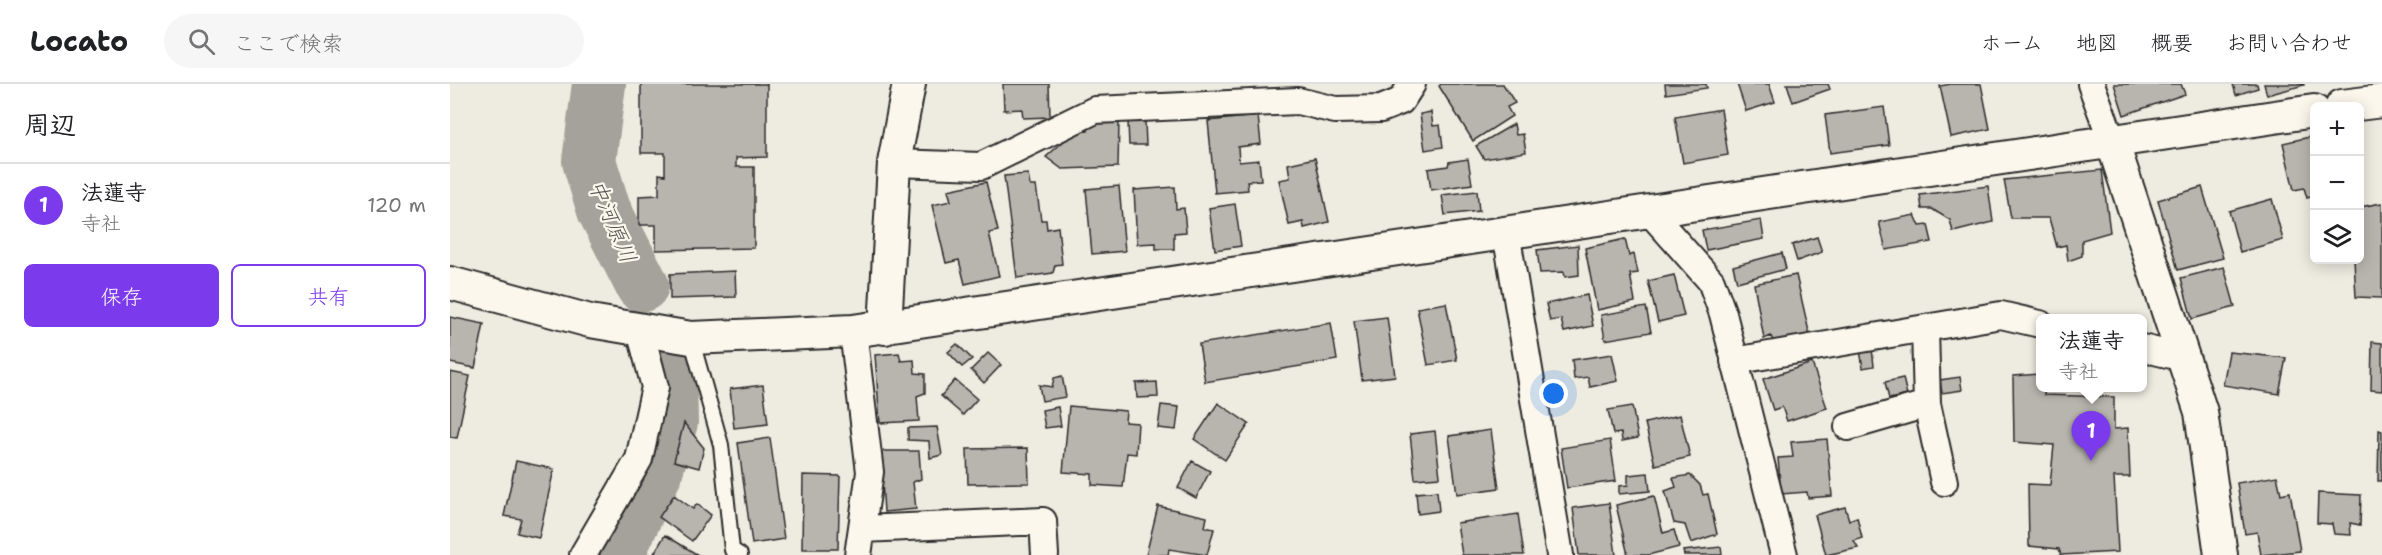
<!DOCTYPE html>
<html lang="ja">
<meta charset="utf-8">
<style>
body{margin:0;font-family:"Shantell Sans","Klee One",sans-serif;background:#f6f6f6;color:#202124}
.controls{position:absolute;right:18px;top:18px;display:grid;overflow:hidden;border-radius:9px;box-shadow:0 3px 15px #0003}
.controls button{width:54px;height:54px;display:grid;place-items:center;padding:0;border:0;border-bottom:2px solid #e0e0e0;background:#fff;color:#202124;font:30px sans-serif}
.you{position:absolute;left:1104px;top:310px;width:21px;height:21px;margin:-15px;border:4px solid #fff;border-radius:50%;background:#1a73e8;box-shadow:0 0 0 9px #1a73e833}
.badge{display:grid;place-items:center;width:39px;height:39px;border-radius:50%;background:#7c3aed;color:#fff;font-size:20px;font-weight:700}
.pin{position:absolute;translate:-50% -50px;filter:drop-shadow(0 2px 3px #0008)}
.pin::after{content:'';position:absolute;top:32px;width:21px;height:18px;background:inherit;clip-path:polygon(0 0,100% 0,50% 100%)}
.popup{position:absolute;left:1586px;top:230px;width:111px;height:78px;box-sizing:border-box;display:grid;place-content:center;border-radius:9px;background:#fff;filter:drop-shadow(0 2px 4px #0005);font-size:20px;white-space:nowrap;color:#757577}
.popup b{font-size:22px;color:#202124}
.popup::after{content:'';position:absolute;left:50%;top:100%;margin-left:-12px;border:12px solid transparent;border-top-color:#fff}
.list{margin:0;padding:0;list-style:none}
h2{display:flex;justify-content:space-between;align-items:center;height:78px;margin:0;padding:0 24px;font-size:26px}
h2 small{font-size:20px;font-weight:400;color:#757577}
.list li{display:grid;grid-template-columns:39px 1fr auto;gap:18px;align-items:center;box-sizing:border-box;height:84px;padding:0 24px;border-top:2px solid #e0e0e0}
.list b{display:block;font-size:22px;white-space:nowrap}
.list p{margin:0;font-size:20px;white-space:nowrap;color:#757577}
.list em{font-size:20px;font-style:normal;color:#757577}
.actions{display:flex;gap:12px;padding:18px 24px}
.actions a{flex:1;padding:14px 0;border:2px solid #7c3aed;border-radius:9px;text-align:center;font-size:21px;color:#7c3aed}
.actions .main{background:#7c3aed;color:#fff}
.icon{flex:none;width:33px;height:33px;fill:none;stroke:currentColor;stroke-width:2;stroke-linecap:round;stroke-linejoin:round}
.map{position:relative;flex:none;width:1932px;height:471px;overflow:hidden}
header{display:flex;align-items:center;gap:36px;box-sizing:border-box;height:84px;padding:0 30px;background:#fff;border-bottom:2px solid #e0e0e0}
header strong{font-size:28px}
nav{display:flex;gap:33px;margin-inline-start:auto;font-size:21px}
.search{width:420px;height:54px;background:#f6f6f6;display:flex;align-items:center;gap:15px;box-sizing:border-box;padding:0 21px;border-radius:33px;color:#757577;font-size:22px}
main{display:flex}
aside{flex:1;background:#fff}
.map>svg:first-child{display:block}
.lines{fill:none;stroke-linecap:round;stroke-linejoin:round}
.river{stroke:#a4a29a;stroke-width:54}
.building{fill:#b8b5ae;stroke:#2b2b2b;stroke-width:1.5}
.service-casing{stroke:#2b2b2b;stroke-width:18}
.minor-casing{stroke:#2b2b2b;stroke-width:30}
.tertiary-casing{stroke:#2b2b2b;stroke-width:36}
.service{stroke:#fbf7ec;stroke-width:14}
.minor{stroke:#fbf7ec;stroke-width:26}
.tertiary{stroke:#fbf7ec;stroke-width:32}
.labels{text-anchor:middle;stroke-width:4.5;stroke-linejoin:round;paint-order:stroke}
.water-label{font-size:22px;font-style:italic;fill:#555552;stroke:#fbf7ec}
</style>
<header>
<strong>Locato</strong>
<div class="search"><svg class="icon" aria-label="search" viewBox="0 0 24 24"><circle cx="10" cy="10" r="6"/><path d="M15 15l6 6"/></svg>ここで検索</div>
<nav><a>ホーム</a><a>地図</a><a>概要</a><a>お問い合わせ</a></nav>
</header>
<main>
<aside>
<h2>周辺<small></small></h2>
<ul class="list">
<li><span class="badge">1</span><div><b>法蓮寺</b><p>寺社</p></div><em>120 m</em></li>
</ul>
<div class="actions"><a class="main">保存</a><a>共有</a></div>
</aside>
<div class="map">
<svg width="1932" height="471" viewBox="0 0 1932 471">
<rect width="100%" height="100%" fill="#eeebe0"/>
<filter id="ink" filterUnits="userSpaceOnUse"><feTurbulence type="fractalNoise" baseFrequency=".0167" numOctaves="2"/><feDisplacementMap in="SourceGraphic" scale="12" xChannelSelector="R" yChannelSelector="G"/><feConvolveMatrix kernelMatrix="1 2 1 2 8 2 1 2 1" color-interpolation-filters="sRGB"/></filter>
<g filter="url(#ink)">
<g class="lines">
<path class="river" d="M149 0 139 77 154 126 192 201
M167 471 205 390 221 338 220 289"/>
</g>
<path class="building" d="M191 0H317V73L286 74V83H304V164L206 166V141H189V112L209 111V90L215 91V69H191Z
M553 0H599L600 33 573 34 572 25 554 26Z
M991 0H1053L1065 19 1057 23 1062 32 1023 57 989 2Z
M1215 0H1256L1257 4 1216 10Z
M1287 0H1319L1325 18 1296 27Z
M1337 0H1378L1380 5 1343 18Z
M1501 0H1531L1540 45 1501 53 1490 2Z
M1664 0H1731L1735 10 1674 31Z
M1783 0H1807L1808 4 1786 11Z
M1814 0H1854V1L1817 11Z
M1434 23 1439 61 1380 69 1375 31Z
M1271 25 1278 71 1233 79 1225 33Z
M981 28 983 42 990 41 993 63 975 66 970 30Z
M808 32 811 60 788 63 789 78 809 76 811 96 797 97 798 106 765 109 758 37Z
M695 37 696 61H679L678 38Z
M639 38H669L668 83 612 85 596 73 624 48 638 47Z
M1064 40 1066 51 1073 50 1076 68 1034 75 1026 62Z
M1864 52V112L1857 114 1854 104 1844 106 1833 59Z
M865 74 879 138 854 144 853 138 839 141 829 96 840 94 838 80Z
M1018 75 1022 100 981 106 978 85 998 82 999 78Z
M1652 86 1660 148 1632 156V172L1618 177 1616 161 1607 163 1599 134H1561L1554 96Z
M578 90 580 102H586L591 136H596L597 145 608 143 612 180 605 181 603 189 567 194 554 92Z
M536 98 548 147 539 149 549 192 515 200 509 176 496 179 482 121 501 117 498 106Z
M669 102 675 167 642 170 636 105Z
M1538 102 1543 138 1503 148 1500 136 1482 125H1472L1470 111Z
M725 103 726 125 734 124 736 148 724 149V165H706V159L687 160 684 106Z
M1752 103 1773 174 1728 186 1708 116Z
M1027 107 1029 127 995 131 992 111Z
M1822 115 1833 156 1790 168 1779 127Z
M1932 119V214L1906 213 1904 176H1910V123Z
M785 120 791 162 765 166 759 124Z
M1465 131 1470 142 1478 141 1482 158 1436 166 1429 138Z
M1311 136 1314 155 1256 166 1252 146Z
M1367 153 1372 168 1347 177 1342 161Z
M1175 155 1179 172 1184 170 1188 189 1180 190 1185 218 1147 226 1135 164Z
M1128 161 1129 191 1115 193 1114 188 1090 189 1087 166Z
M1332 169 1336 185 1287 198 1283 182Z
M1774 183 1785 223 1742 235 1731 194Z
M285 187 286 213 220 215V190Z
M1224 191 1234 232 1208 238 1198 197Z
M1346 191 1360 252 1325 263 1321 252 1314 255 1304 200Z
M1137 211 1143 242 1114 248 1111 235 1100 237 1096 220Z
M996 219 1007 276 978 281 967 224Z
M1196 223 1201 248 1155 256 1151 231Z
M0 233 34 240 25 284 0 279Z
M937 233 945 292 912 296 904 237Z
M881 239 887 276 755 298 749 260Z
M1922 258 1932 259V307L1921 306Z
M507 260 522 275 512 283 498 268Z
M1422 265 1424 282 1413 284 1410 266Z
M1779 268 1836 274 1829 310 1773 301Z
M449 269 451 277 464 276 465 289 475 290V309L467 312 469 337 430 339 425 271Z
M538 269 551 281 534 299 521 286Z
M1162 270 1168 297 1140 303 1138 293 1124 295 1122 276Z
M1362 279 1377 324 1337 337 1332 323 1323 326 1313 295Z
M0 288 20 292 7 354 0 353Z
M1590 290V304H1595L1594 311 1664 313V345L1678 344 1680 393H1664L1668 468 1611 471 1609 465 1579 462 1578 400 1600 401 1604 361 1564 358 1563 292Z
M612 292 616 313 592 317 589 301 602 303 604 294Z
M1510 293 1512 306 1492 309 1490 296Z
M1453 294 1457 311 1439 315 1435 298Z
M505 296 527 315 513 331 491 312Z
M707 298 708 313 687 314 686 299Z
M313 301 318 340 284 344 280 305Z
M768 319 799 340 775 376 744 355Z
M711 321 729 323 726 346 708 344Z
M619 322 676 327 675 338 688 339 686 370 677 369 673 403 642 401V390L613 388Z
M1182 322 1188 354 1172 357 1171 349 1163 350 1158 326Z
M608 323 611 342 595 344 592 326Z
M1230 331 1240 373 1205 381 1195 339Z
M234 339 254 364 249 384 224 377Z
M487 343 492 371 480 374 479 357 458 356V344Z
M1041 346 1049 404 1007 410 999 352Z
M1929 346 1932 347V397H1928Z
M985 347 990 393 965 395 960 350Z
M320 354 334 455 302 460 288 359Z
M1377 355 1382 412 1358 414 1357 408 1331 410 1328 374 1343 373 1341 358Z
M1160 356 1166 397 1117 404 1111 364Z
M578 364 579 399 518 400 517 365Z
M430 367H469L471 395 463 398 466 425 434 428Z
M66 377 104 385 89 454 67 449 71 435 54 432Z
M742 377 760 387 746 414 728 404Z
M1198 389 1200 407 1169 410V402L1178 401V391Z
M353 391 390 392 388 465H352Z
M1240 391 1250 401 1253 411 1258 410 1267 450 1241 459 1235 441 1224 439 1215 407 1226 403 1223 394Z
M1827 392 1831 410 1840 408 1850 467 1811 471 1807 448 1795 450 1787 399Z
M987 407 989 427 968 430 966 409Z
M1868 409 1911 411 1910 441 1900 439 1901 451 1884 450 1882 440 1867 439Z
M224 411 243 425 247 420 261 431 242 457 209 433Z
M1204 412 1213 449 1224 446 1229 463 1198 471H1178L1166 421Z
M1159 419 1166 471H1129L1123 424Z
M708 422 757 433 755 443 764 445 757 471 719 465 718 471H696Z
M1395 423 1399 436 1407 433 1412 454 1404 457 1408 464 1376 471 1365 431Z
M1068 430 1074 471H1012L1007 439Z
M215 451 248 471H203Z
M1271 463 1272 471H1234L1233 467Z"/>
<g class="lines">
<defs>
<path id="service" d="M241 254 271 361 282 466 290 471"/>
<path id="minor" d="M1641 0 1662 57
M444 79 531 82 645 26 848 17 885 26 931 25 951 17 962 0
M1198 126 1261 197 1273 230 1334 471
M1056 148 1110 471
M1475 245 1477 320 1494 398
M403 247 420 388 408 471
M1692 264 1734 274
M1284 277 1551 231 1590 240
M1398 343 1477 320
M413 445 593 437 595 471
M133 471 189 375 205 303 190 246"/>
<path id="tertiary" d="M1892 22 1932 17
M1662 57 1751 328 1771 471
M0 199 140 237 241 254 403 247 1864 27
M435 244 444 79 459 0"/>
</defs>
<use href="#service" class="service-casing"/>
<use href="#minor" class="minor-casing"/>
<use href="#tertiary" class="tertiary-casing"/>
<use href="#service" class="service"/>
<use href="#minor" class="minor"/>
<use href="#tertiary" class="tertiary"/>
</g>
</g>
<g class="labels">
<g class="water-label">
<text transform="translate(163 137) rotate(67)" y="8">中河原川</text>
</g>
</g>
</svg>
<div class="controls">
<button>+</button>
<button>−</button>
<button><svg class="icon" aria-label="layers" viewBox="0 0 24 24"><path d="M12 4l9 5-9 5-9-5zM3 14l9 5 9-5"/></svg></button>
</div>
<div class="you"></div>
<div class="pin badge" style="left:1641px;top:377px">1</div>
<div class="popup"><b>法蓮寺</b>寺社</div>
</div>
</main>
